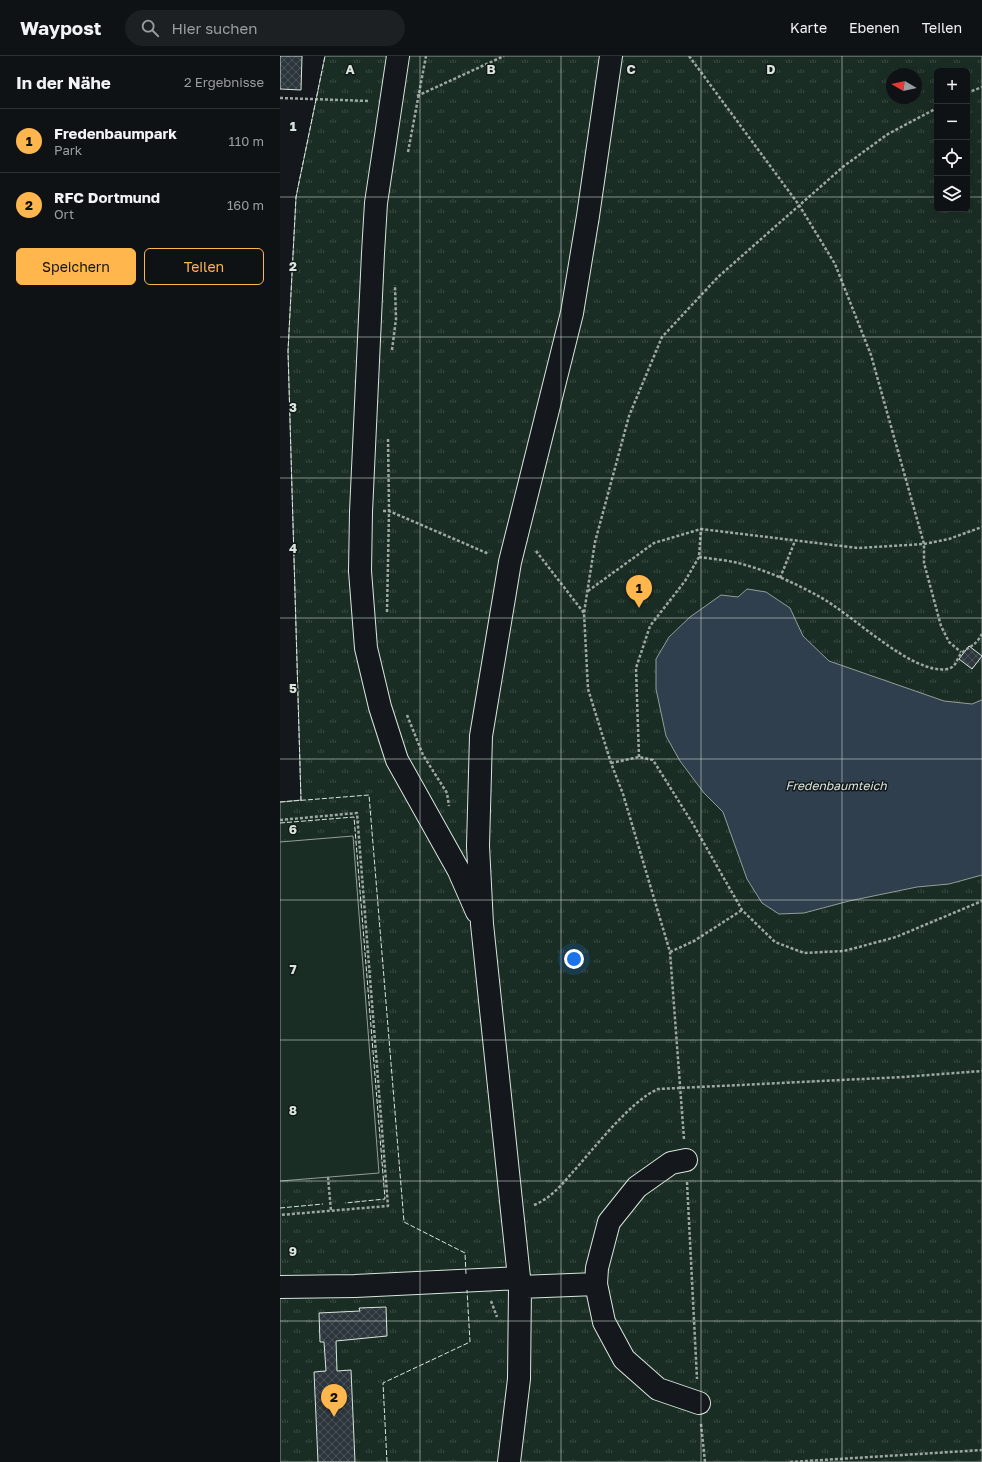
<!DOCTYPE html>
<html lang="de">
<meta charset="utf-8">
<style>
body{margin:0;font-family:"Golos Text",sans-serif;background:#1d2022;color:#f1f3f6}
.controls{position:absolute;right:12px;top:12px;display:grid;overflow:hidden;border-radius:6px;box-shadow:0 4px 16px #0002}
.controls button{width:36px;height:36px;display:grid;place-items:center;padding:0;border:0;border-bottom:1px solid #2f3234;background:#0f1215;color:#f1f3f6;font:20px sans-serif}
.compass{position:absolute;left:606px;top:12px;width:36px;height:36px;border-radius:50%;background:#0f1215;box-shadow:0 4px 16px #0002;rotate:279deg}
.you{position:absolute;left:294px;top:903px;width:14px;height:14px;margin:-10px;border:3px solid #fff;border-radius:50%;background:#1a73e8;box-shadow:0 0 0 6px #1a73e833}
.badge{display:grid;place-items:center;width:26px;height:26px;border-radius:50%;background:#ffb74d;color:#111;font-size:13px;font-weight:700}
.pin{position:absolute;translate:-50% -33px;filter:drop-shadow(0 1px 2px #0008)}
.pin::after{content:'';position:absolute;top:21px;width:14px;height:12px;background:inherit;clip-path:polygon(0 0,100% 0,50% 100%)}
.list{margin:0;padding:0;list-style:none}
h2{display:flex;justify-content:space-between;align-items:center;height:52px;margin:0;padding:0 16px;font-size:17px}
h2 small{font-size:13px;font-weight:400;color:#9b9ea0}
.list li{display:grid;grid-template-columns:26px 1fr auto;gap:12px;align-items:center;box-sizing:border-box;height:64px;padding:0 16px;border-top:1px solid #2f3234}
.list b{display:block;font-size:15px;white-space:nowrap}
.list p{margin:0;font-size:13px;white-space:nowrap;color:#9b9ea0}
.list em{font-size:13px;font-style:normal;color:#9b9ea0}
.actions{display:flex;gap:8px;padding:12px 16px}
.actions a{flex:1;padding:9px 0;border:1px solid #ffb74d;border-radius:6px;text-align:center;font-size:14px;color:#ffb74d}
.actions .main{background:#ffb74d;color:#111}
.icon{flex:none;width:22px;height:22px;fill:none;stroke:currentColor;stroke-width:2;stroke-linecap:round;stroke-linejoin:round}
.map{position:relative;flex:none;width:702px;height:1406px;overflow:hidden}
header{display:flex;align-items:center;gap:24px;box-sizing:border-box;height:56px;padding:0 20px;background:#0f1215;border-bottom:1px solid #2f3234}
header strong{font-size:19px}
nav{display:flex;gap:22px;margin-inline-start:auto;font-size:14px}
.search{width:280px;height:36px;background:#1d2022;display:flex;align-items:center;gap:10px;box-sizing:border-box;padding:0 14px;border-radius:22px;color:#9b9ea0;font-size:15px}
main{display:flex}
aside{flex:1;background:#0f1215}
.map>svg:first-child{display:block}
.park{fill:url(#park-tufts);stroke:#939e99;fill-rule:evenodd}
.pitch{fill:#1a2d24;stroke:#939e99}
.water{fill:#2f3f4d;stroke:#939e99}
.building{fill:url(#building-cross-hatch);stroke:#d8e6dc}
.lines{fill:none;stroke-linecap:round;stroke-linejoin:round}
.minor-casing{stroke:#d8e6dc;stroke-width:24}
.path{stroke:#9da8a2;stroke-width:2.5;stroke-dasharray:3 2;stroke-linecap:butt}
.minor{stroke:#14181c;stroke-width:22}
.fence{stroke:#d8e6dc;stroke-width:1;stroke-dasharray:5 2;stroke-linecap:butt}
.grid{fill:none;stroke:#d8e6dc;stroke-width:1;stroke-opacity:0.55}
.labels{text-anchor:middle;stroke-width:3;stroke-linejoin:round;paint-order:stroke}
.water-label{font-size:12px;font-style:italic;fill:#d8e6dc;stroke:#14181c}
.grid-label{font-size:13px;text-anchor:middle;font-weight:bold;fill:#d8e6dc;stroke:#14181c;stroke-width:3;stroke-linejoin:round;paint-order:stroke}
</style>
<header>
<strong>Waypost</strong>
<div class="search"><svg class="icon" aria-label="search" viewBox="0 0 24 24"><circle cx="10" cy="10" r="6"/><path d="M15 15l6 6"/></svg>Hier suchen</div>
<nav><a>Karte</a><a>Ebenen</a><a>Teilen</a></nav>
</header>
<main>
<aside>
<h2>In der Nähe<small>2 Ergebnisse</small></h2>
<ul class="list">
<li><span class="badge">1</span><div><b>Fredenbaumpark</b><p>Park</p></div><em>110 m</em></li>
<li><span class="badge">2</span><div><b>RFC Dortmund</b><p>Ort</p></div><em>160 m</em></li>
</ul>
<div class="actions"><a class="main">Speichern</a><a>Teilen</a></div>
</aside>
<div class="map">
<svg width="702" height="1406" viewBox="0 0 702 1406">
<defs>
<pattern id="park-tufts" width="24" height="20" patternUnits="userSpaceOnUse"><rect width="24" height="20" fill="#1a2d24"/><path d="M3 7l-1-3M5 7V3M7 7l1-3M15 17l-1-3M17 17v-4M19 17l1-3" fill="none" stroke="#3b4b43"/></pattern>
<pattern id="building-cross-hatch" width="8" height="8" patternUnits="userSpaceOnUse"><rect width="8" height="8" fill="#2c363c"/><path d="M0 0l8 8M0 8l8-8" fill="none" stroke="#4a5358"/></pattern>
</defs>
<rect width="100%" height="100%" fill="#14181c"/>
<path class="park" d="M45 0H702V1406H0V746L21 744 8 295 16 141ZM657 15H687V153H657ZM612 18H636V42H612Z"/>
<path class="pitch" d="M73 780 99 1117 0 1125V786Z"/>
<path class="water" d="M467 533 486 536 510 552 523 580 549 605 664 645 692 648 702 644V819L669 828 637 831 569 845 524 857 499 858 482 847 467 823 443 756 424 737 400 705 386 680 376 633V603L389 581 410 561 441 539 458 541Z"/>
<path class="building" d="M0 0H22L21 34 0 33Z
M689 590 702 600 692 613 679 603Z
M106 1251 107 1280 56 1285 57 1315 71 1314 75 1406H38L34 1316 46 1315 44 1286H40L39 1257 80 1255 79 1252Z"/>
<g class="lines">
<defs>
<path id="minor" d="M118 0 96 147 93 197 81 456 80 515 86 592 100 651 117 704 179 815 197 856
M316 1228 317 1212 329 1166 357 1131 391 1107 406 1104
M0 1231 75 1230 239 1222
M240 1231 316 1228 324 1266 344 1303 378 1333 419 1347
M229 1406 239 1323 240 1231 202 868 198 790 201 680 230 506 292 257 308 160 331 0"/>
</defs>
<use href="#minor" class="minor-casing"/>
<path class="path" d="M409 0 519 149 555 208 591 299 644 488V507L661 570 669 586 681 596
M687 37 702 31
M137 40 224 0
M0 42 89 45
M128 96 146 0
M112 294 116 263 115 229
M103 455H109L209 498
M256 495 304 557
M419 501C432 503 446 504 458 507 486 514 515 527 540 541 572 558 632 619 667 613 678 611 676 601 683 596 693 588 695 590 702 578
M500 522 515 485
M308 535 374 487 421 473 578 492 644 488 669 483 702 471
M107 556 109 455 108 381
M127 659 143 699 167 737 169 750
M359 701 356 612 370 570 405 525 419 501 421 473
M331 707 359 701 373 704 413 768 462 854 495 886 524 897 564 895 616 881 702 845
M0 764 77 757 108 1150 0 1159
M390 896 414 885 462 854
M404 1083 390 896 343 738 331 707 308 633 304 557 315 486 349 360 382 281 438 221 564 110 608 78 657 52
M48 1121 51 1155
M407 1126 417 1323
M254 1149C269 1143 280 1131 291 1118 313 1094 350 1045 378 1033L623 1021 702 1015
M211 1245 217 1261
M421 1368 425 1406
M510 1406 702 1394"/>
<use href="#minor" class="minor"/>
<path class="fence" d="M21 745 8 295 16 141 45 0
M0 746 89 739 124 1166 185 1197 186 1218
M0 767 74 761 105 1143 65 1147
M0 1152 43 1148
M107 1406 103 1327 190 1286 187 1234"/>
</g>
<path class="grid" d="M140 0V1406M281 0V1406M421 0V1406M562 0V1406M0 141H657M687 141H702M0 281H702M0 422H702M0 562H702M0 703H702M0 844H702M0 984H702M0 1125H702M0 1265H702"/>
<g class="labels">
<g class="water-label">
<text x="556" y="734">Fredenbaumteich</text>
</g>
</g>
<g class="grid-label">
<text x="70" y="18">A</text>
<text x="211" y="18">B</text>
<text x="351" y="18">C</text>
<text x="491" y="18">D</text>
<text x="13" y="75">1</text>
<text x="13" y="215">2</text>
<text x="13" y="356">3</text>
<text x="13" y="497">4</text>
<text x="13" y="637">5</text>
<text x="13" y="778">6</text>
<text x="13" y="918">7</text>
<text x="13" y="1059">8</text>
<text x="13" y="1200">9</text>
</g>
</svg>
<div class="controls">
<button>+</button>
<button>−</button>
<button><svg class="icon" aria-label="locate" viewBox="0 0 24 24"><circle cx="12" cy="12" r="6"/><path d="M12 2v4M12 18v4M2 12h4M18 12h4"/></svg></button>
<button><svg class="icon" aria-label="layers" viewBox="0 0 24 24"><path d="M12 4l9 5-9 5-9-5zM3 14l9 5 9-5"/></svg></button>
</div>
<svg class="compass" viewBox="-18 -18 36 36"><path d="M0-13l5 13h-10z" fill="#e53935"/><path d="M0 13l5-13h-10z" fill="#9b9ea0"/></svg>
<div class="you"></div>
<div class="pin badge" style="left:359px;top:552px">1</div>
<div class="pin badge" style="left:54px;top:1361px">2</div>
</div>
</main>
